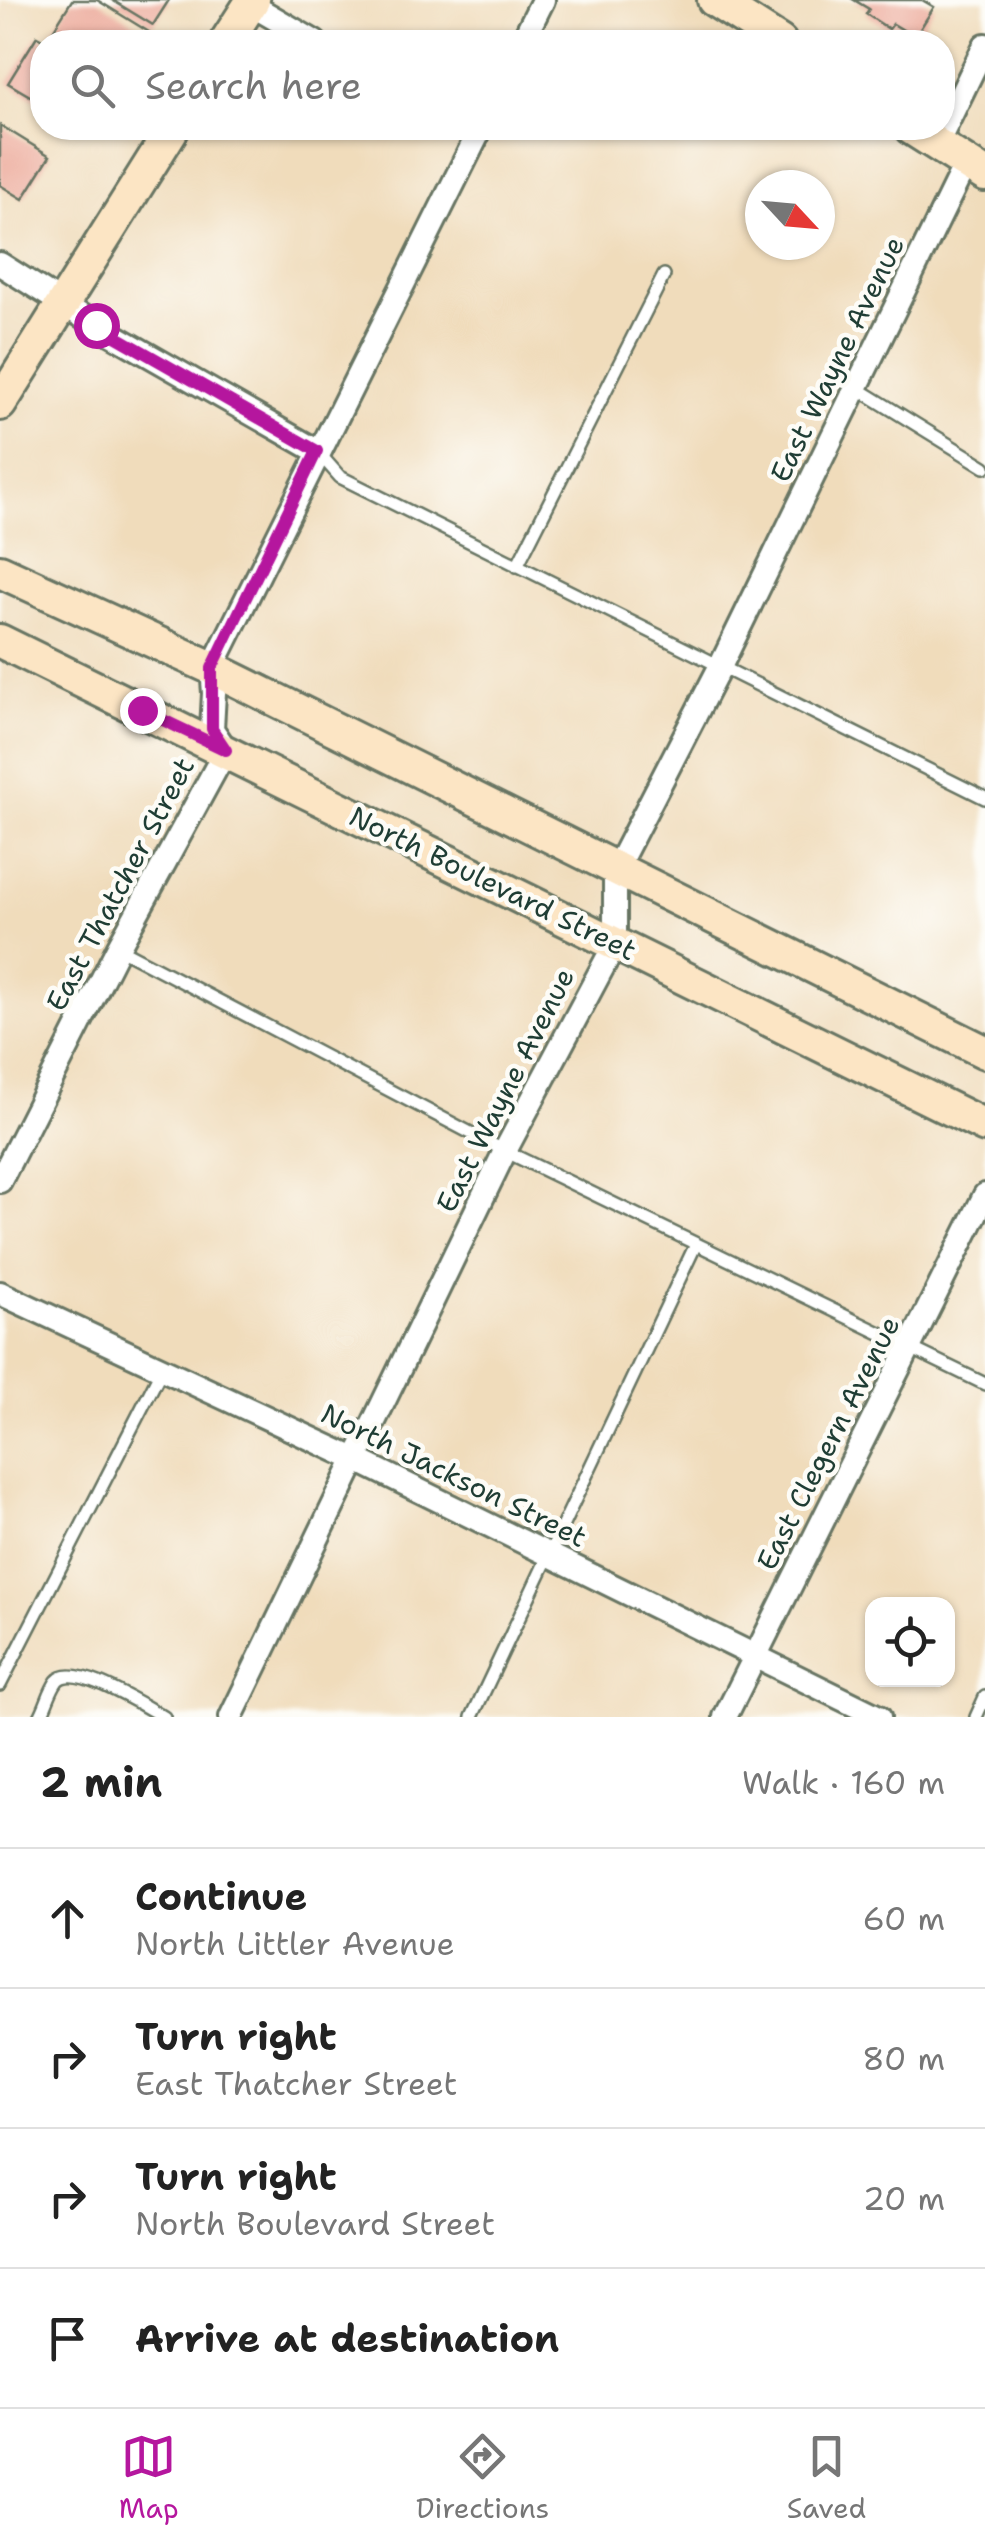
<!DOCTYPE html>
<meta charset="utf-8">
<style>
body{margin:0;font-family:"Shantell Sans",sans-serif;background:#f6f6f6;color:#222}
.controls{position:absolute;right:30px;bottom:30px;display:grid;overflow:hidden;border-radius:20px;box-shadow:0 2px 8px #0004}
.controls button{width:90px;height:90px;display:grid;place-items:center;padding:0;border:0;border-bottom:2px solid #e0e0e0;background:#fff;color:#222;font:50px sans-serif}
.compass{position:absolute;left:745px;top:170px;width:90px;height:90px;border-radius:50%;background:#fff;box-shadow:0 2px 8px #0004;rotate:116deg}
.stop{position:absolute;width:30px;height:30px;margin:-22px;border:8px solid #b5179e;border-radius:50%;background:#fff}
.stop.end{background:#b5179e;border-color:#fff;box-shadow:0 2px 10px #0008}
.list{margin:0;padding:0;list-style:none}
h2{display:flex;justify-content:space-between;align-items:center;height:130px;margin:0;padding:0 40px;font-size:42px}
h2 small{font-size:32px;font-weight:400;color:#767676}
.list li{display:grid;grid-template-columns:65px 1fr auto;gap:30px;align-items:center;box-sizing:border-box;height:140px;padding:0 40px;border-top:2px solid #e0e0e0}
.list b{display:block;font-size:38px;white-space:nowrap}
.list p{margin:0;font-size:32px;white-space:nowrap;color:#767676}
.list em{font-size:32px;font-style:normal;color:#767676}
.icon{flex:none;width:55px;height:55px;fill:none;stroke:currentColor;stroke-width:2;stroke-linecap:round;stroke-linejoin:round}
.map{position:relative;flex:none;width:985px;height:1717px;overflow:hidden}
.search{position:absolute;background:#fff;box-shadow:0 2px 8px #0004;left:30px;right:30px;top:30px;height:110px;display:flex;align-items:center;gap:25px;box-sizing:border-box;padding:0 35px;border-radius:40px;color:#767676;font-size:38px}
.sheet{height:690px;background:#fff}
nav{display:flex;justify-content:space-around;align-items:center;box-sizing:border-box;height:140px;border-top:2px solid #e0e0e0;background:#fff;font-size:28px;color:#767676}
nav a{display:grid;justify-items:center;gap:5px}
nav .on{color:#b5179e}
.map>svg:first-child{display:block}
.building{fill:#edac9d}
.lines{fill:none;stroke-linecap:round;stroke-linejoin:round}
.lane-casing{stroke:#687563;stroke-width:16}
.street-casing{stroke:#687563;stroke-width:28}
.secondary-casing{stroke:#687563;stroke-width:38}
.lane{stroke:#fff;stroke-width:11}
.street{stroke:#fff;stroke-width:22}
.secondary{stroke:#fce5c4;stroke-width:32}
.route{stroke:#b5179e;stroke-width:12}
.labels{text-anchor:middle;stroke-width:9;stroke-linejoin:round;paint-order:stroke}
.street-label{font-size:28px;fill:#1f3d34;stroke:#fdfcf7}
</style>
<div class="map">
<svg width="985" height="1717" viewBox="0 0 985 1717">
<rect width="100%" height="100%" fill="#fdfcf7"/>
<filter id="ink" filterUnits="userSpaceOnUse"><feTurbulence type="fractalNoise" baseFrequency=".01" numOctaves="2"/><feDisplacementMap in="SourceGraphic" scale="20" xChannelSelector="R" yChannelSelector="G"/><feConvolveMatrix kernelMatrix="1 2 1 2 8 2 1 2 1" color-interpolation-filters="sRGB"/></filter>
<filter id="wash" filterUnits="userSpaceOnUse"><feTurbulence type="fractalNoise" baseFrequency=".0048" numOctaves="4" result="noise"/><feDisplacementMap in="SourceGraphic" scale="40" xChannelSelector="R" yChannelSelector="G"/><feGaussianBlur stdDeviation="2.25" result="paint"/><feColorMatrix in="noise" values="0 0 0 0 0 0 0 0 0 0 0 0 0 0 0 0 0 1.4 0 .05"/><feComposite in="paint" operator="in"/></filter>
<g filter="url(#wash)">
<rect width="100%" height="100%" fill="#f0dcbb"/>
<g id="blocks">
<path class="building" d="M72 0H97L149 32 142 42H62L50 35Z
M112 0H169L153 25Z
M854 0H922L934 7 915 37 893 24 889 29 866 14 869 9Z
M37 36 48 42H42V103L8 83Z
M0 125 50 156 23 199 0 185Z"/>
</g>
</g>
<g filter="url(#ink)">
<use href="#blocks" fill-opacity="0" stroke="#687563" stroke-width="2.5"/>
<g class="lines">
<defs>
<path id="lane" d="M857 388 985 467
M317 451 340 477 985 798
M517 566 664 275
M118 948 505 1151 985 1384
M0 1685 162 1369
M40 1717C46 1707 50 1690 57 1681 74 1661 145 1707 164 1717
M472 1717 696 1244
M976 1717 985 1697"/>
<path id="street" d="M250 4 315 42
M522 42 543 0
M937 144 985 45
M0 264 96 325 317 451
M0 1181 118 948 226 750 212 729 214 693 212 668 481 128
M0 1293 357 1460 879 1717
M231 1717 505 1151 615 944V871L719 669 966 163
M725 1717 985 1195"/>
<path id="secondary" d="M714 0 780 42
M226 42 253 0
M911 128 985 175
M0 404 173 128
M0 571 212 668 985 1052
M0 641 985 1126"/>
</defs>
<use href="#lane" class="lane-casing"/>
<use href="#street" class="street-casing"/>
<use href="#secondary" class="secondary-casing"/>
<use href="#lane" class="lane"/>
<use href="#street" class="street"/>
<use href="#secondary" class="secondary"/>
</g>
</g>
<g class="lines" filter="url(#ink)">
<path class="route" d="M96 325 317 451 212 668V729L226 750 142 710"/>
</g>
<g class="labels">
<g class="street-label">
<text transform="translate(837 359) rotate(-64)" y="10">East Wayne Avenue</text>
<text transform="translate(493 883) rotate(26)" y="10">North Boulevard Street</text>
<text transform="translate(120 884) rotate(-62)" y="10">East Thatcher Street</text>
<text transform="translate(505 1090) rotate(-63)" y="10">East Wayne Avenue</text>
<text transform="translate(828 1443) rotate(-63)" y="10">East Clegern Avenue</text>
<text transform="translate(454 1475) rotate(26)" y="10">North Jackson Street</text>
</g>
</g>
</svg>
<div class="controls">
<button><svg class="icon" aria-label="locate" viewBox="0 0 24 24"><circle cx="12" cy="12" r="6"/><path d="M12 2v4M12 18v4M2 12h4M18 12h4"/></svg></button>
</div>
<svg class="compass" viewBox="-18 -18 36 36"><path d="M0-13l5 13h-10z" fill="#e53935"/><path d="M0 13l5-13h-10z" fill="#767676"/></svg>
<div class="stop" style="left:96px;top:325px"></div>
<div class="stop end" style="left:142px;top:710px"></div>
<div class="search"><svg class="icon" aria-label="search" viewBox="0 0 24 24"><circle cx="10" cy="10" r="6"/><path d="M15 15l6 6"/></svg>Search here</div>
</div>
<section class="sheet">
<h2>2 min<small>Walk · 160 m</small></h2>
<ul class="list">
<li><svg class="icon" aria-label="ahead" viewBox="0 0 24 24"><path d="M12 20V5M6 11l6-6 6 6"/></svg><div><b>Continue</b><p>North Littler Avenue</p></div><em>60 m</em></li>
<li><svg class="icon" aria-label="right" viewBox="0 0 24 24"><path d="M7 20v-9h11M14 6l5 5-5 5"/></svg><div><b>Turn right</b><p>East Thatcher Street</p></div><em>80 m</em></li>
<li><svg class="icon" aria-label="right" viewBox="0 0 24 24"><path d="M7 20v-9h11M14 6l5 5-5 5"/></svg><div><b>Turn right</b><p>North Boulevard Street</p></div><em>20 m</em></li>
<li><svg class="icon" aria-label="arrive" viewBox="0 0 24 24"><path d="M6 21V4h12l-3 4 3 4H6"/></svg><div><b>Arrive at destination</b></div></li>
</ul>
</section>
<nav>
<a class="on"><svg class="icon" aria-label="map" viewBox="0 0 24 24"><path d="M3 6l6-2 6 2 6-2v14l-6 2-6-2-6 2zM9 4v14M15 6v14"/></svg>Map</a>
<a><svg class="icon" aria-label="directions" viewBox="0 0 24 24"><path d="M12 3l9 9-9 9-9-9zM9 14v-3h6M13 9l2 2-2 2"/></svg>Directions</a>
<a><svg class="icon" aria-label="saved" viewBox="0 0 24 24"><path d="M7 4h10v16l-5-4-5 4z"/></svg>Saved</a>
</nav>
